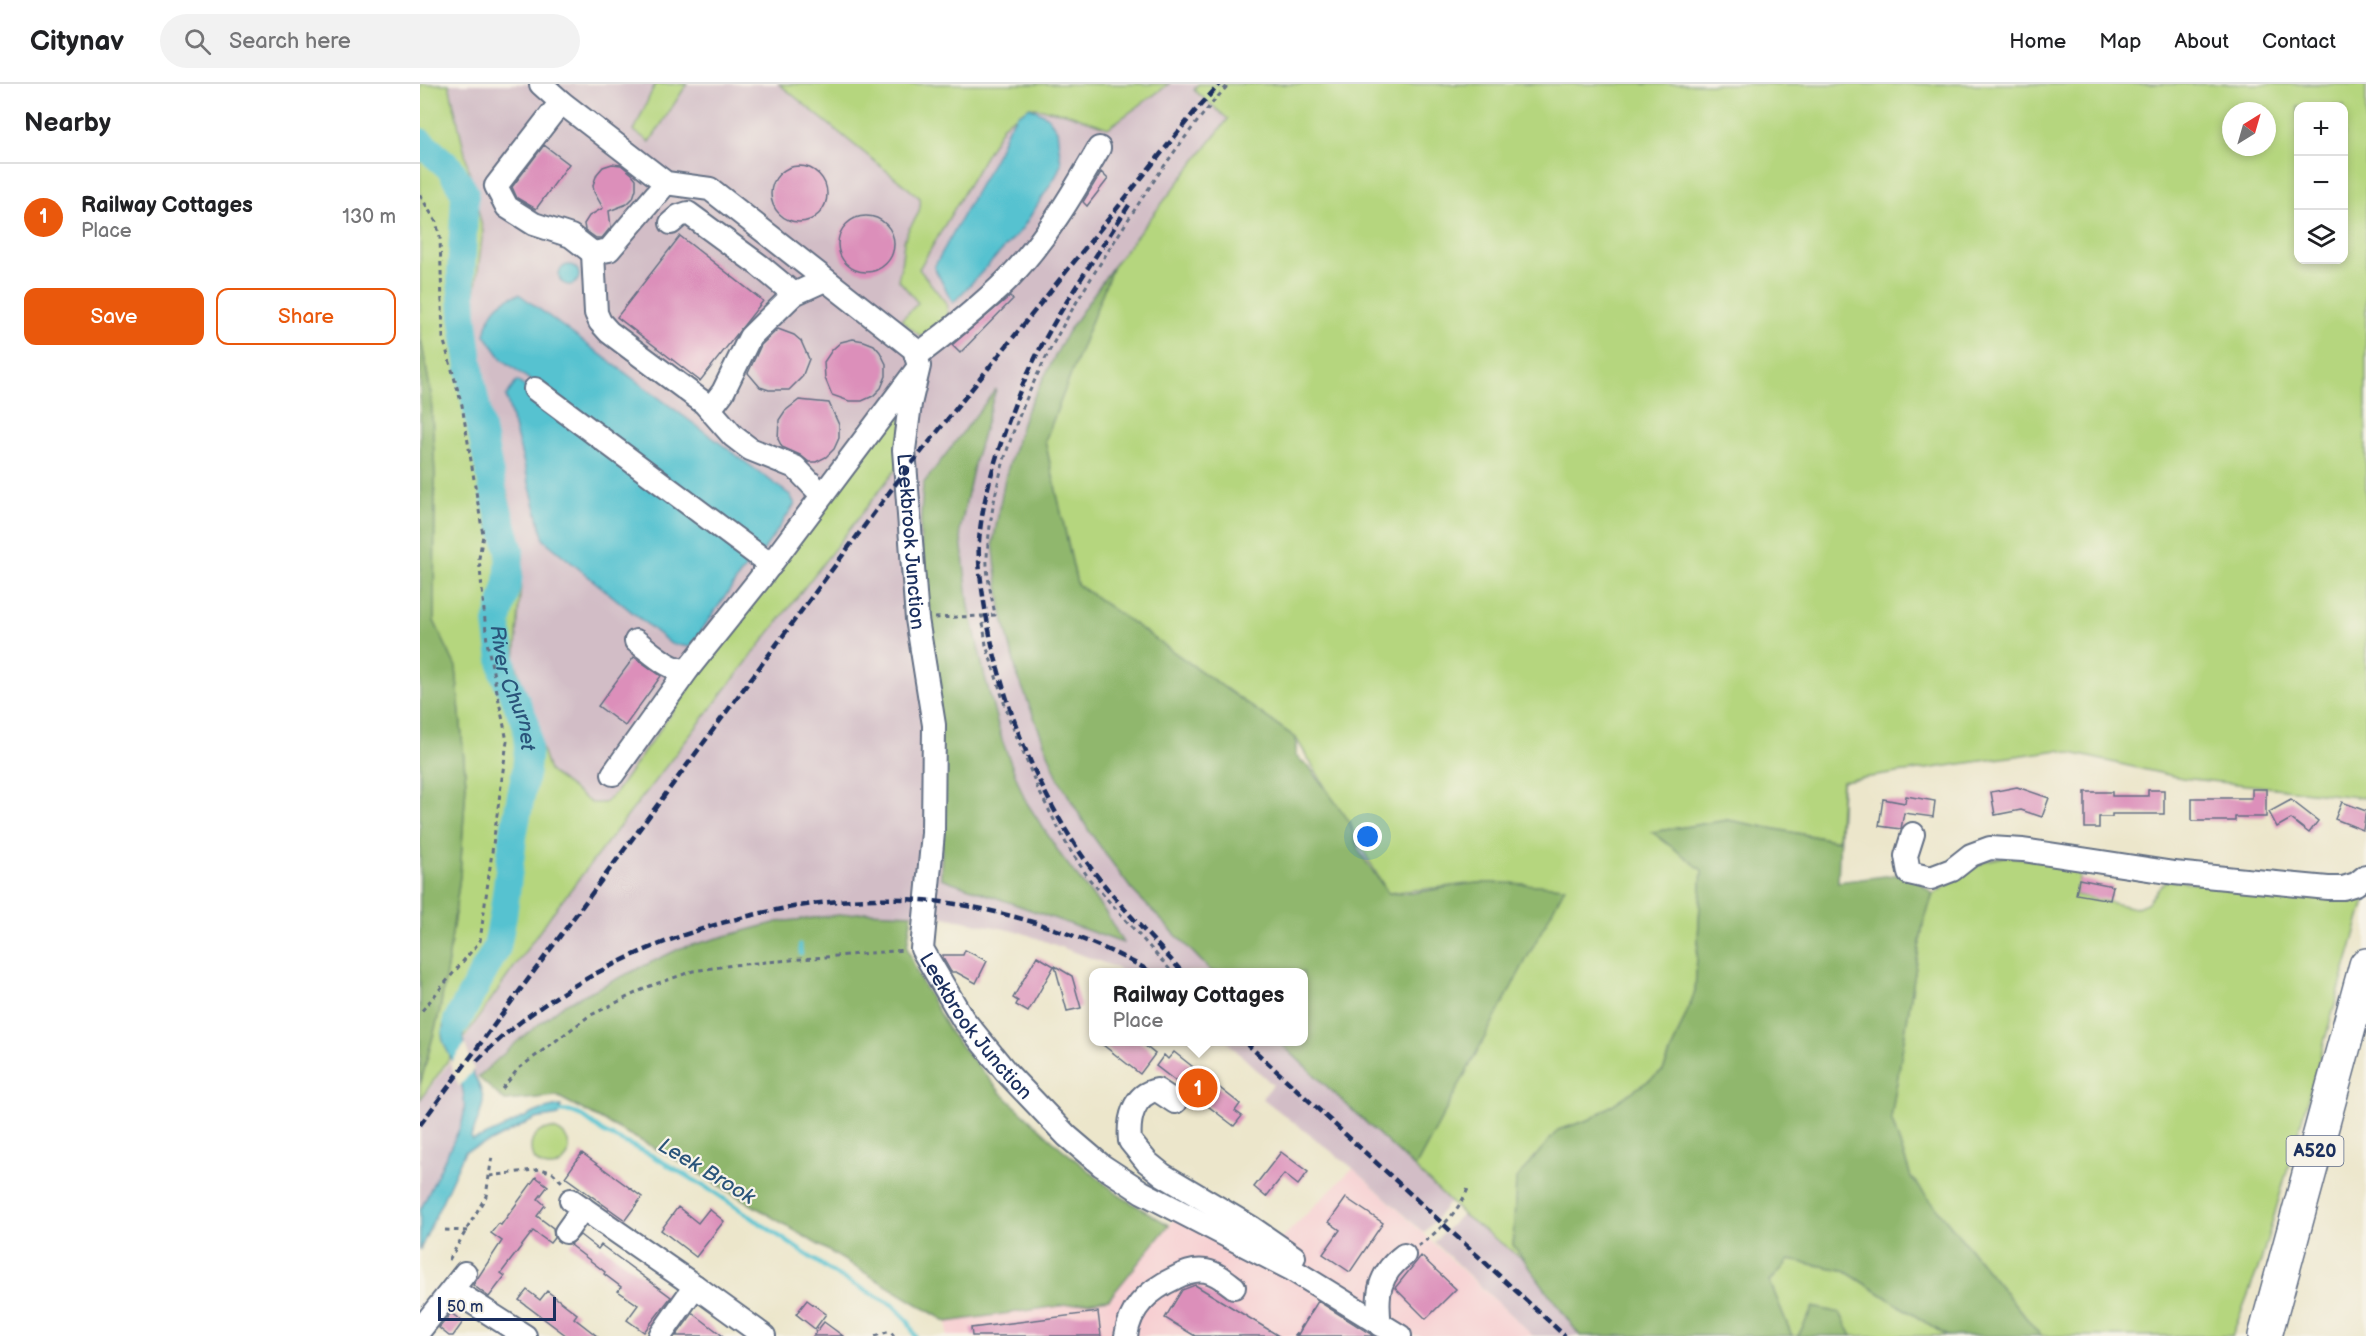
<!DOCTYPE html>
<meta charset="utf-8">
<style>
body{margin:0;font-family:"Balsamiq Sans",sans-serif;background:#f2f2f2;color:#202124}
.controls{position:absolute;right:18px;top:18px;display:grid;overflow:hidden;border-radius:12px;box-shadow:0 3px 9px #0003}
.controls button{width:54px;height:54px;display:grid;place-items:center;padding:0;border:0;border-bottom:2px solid #e0e0e0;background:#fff;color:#202124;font:30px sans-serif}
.compass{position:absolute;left:1802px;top:18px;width:54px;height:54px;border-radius:50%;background:#fff;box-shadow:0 3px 9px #0003;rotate:37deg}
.scale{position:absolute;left:18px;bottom:15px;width:118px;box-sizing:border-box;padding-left:6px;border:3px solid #1b2f5e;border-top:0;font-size:16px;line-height:21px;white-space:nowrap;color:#1b2f5e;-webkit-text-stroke:4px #f7f3e8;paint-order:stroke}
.you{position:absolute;left:948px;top:753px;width:21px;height:21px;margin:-15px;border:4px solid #fff;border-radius:50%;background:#1a73e8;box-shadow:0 0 0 9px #1a73e833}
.badge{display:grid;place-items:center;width:39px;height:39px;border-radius:50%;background:#ea580c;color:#fff;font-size:20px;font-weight:700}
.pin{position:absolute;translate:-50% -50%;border:3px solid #fff;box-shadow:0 2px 6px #0006}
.popup{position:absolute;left:669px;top:884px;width:219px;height:78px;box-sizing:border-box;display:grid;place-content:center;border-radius:12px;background:#fff;filter:drop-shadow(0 2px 4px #0005);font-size:20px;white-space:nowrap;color:#757577}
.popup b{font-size:22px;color:#202124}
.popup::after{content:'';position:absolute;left:50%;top:100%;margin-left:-12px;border:12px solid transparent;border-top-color:#fff}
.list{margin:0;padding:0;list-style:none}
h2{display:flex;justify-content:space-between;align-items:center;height:78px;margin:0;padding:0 24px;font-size:26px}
h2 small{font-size:20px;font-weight:400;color:#757577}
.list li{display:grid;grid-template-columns:39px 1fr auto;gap:18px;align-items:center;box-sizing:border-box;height:108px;padding:0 24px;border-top:2px solid #e0e0e0}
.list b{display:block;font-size:22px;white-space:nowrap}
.list p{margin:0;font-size:20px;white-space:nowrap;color:#757577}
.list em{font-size:20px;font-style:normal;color:#757577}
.actions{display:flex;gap:12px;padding:18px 24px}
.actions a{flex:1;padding:14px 0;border:2px solid #ea580c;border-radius:12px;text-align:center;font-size:21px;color:#ea580c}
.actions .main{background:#ea580c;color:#fff}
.icon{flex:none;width:33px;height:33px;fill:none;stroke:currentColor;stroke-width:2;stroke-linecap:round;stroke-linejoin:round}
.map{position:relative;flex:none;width:1946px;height:1252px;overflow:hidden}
header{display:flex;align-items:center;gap:36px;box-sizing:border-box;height:84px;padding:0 30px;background:#fff;border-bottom:2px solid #e0e0e0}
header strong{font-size:28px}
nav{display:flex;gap:33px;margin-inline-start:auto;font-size:21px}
.search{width:420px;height:54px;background:#f2f2f2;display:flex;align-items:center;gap:15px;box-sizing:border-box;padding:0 21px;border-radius:33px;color:#757577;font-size:22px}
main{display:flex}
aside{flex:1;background:#fff}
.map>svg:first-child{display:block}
.built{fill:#f7cfd2}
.industrial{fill:#d2bdc6}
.green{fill:#b5d67e;stroke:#68826e;stroke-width:1.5;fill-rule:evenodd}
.forest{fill:#90b76d;stroke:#567366;stroke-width:1.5}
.water{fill:#56c2d0;stroke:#387897;stroke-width:1.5}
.pier{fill:#ece6cb}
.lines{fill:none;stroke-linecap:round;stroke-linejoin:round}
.stream{stroke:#56c2d0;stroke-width:4.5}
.river{stroke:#56c2d0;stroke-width:28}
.building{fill:#dc8fba}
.minor-casing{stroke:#646f84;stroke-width:26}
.highway-casing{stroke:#646f84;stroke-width:36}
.path{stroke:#646f84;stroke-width:3;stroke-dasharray:4.5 4.5;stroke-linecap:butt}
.minor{stroke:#fff;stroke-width:22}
.highway{stroke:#fff;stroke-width:33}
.rail{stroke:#1b2f5e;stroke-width:4.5;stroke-dasharray:9 4.5;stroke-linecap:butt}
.labels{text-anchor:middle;stroke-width:4.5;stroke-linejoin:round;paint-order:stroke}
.shield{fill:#f7f3e8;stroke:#5d6a87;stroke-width:1.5}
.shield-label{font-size:18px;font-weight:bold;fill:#1b2f5e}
.street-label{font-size:20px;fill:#1b2f5e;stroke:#f7f3e8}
.water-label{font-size:21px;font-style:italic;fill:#2a547a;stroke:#f7f3e8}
</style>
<header>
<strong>Citynav</strong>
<div class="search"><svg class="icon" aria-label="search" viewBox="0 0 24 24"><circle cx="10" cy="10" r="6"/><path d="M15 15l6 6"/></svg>Search here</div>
<nav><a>Home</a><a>Map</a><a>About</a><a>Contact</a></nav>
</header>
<main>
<aside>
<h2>Nearby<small></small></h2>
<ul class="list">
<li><span class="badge">1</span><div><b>Railway Cottages</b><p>Place</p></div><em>130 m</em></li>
</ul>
<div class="actions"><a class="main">Save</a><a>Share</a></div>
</aside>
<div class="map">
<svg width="1946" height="1252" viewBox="0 0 1946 1252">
<rect width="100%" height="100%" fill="#f7f3e8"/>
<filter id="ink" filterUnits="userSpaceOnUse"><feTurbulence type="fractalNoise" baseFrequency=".0167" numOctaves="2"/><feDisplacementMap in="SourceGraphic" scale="12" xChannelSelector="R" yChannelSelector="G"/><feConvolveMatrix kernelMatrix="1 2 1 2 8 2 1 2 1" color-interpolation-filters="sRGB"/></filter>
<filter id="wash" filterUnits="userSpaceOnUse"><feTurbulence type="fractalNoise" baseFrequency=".008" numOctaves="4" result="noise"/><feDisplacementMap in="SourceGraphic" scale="24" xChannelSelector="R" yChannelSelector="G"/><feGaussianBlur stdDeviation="1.35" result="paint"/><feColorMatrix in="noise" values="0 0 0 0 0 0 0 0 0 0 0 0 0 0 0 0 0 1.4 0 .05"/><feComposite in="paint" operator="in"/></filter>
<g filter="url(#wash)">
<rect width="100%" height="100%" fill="#ece6cb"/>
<path class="built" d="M933 1084 1113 1252H527V1238L689 1215 765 1121 849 1167Z"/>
<path class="industrial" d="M29 0H778L774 6 809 35 693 182 647 249 605 330 585 394 573 459 597 590 638 694 669 747 711 805 792 888H703L692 882 600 848 513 831 446 828 358 838 261 864 145 920 100 955 56 995 42 961 55 938 129 687 95 577 103 472 49 257 63 147Z
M807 958H859L1030 1118 1004 1149 933 1084 842 1014 853 1001Z
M32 975 43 1006 45 1026 42 1039 0 1127V1017Z
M1042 1130 1207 1252H1113L1014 1158Z"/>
<path class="green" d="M0 0H29L63 147 49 257 103 472 95 577 129 687 171 719H184L195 709 279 590 436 378 484 323 480 380 131 831 0 1016V1001L20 926 29 871 40 792 46 700 36 584 14 537 15 393 11 310 0 250Z
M235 0H267L230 58 214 47Z
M359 0H749L688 44 646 29 610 23 584 40 499 185 526 219 530 240 514 252 499 251 481 236 498 219 478 195C482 182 482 171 484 158 487 140 503 133 500 114Z
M778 0H1946V714L1762 694 1638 666 1422 697 1419 757 1308 736 1233 748 1282 786 1275 908 1243 987 1171 1035 1138 1046 1093 1160 1105 1177 1042 1130 995 1084 1144 803 1060 799 968 809 876 654 657 500 625 357 693 182 808 35 774 6ZM1878 22H1924V176H1878ZM1811 27H1847V63H1811Z
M1588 772 1661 783 1656 811 1715 824 1727 819 1746 796 1946 813 1841 1177 1812 1252H1621L1491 1093 1471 1034 1503 840 1513 810 1565 777Z
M111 1064a19 19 0 1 1 38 0a19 19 0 1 1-38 0Z
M1369 1176 1423 1186 1527 1252H1432L1420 1229 1393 1223 1378 1252H1372L1350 1198Z"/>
<path class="forest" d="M693 182 625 357 657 500 876 654V672L891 685 930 738 939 767 968 809C999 812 1029 800 1060 799 1088 798 1117 801 1145 803L995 1084 859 958H883V888H792L711 805 669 747 638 694 597 590 581 525 573 459 585 394 605 330 647 249Z
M0 250 11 310 15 393 14 537 36 583 46 700 40 792 29 871 20 926 0 1001Z
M576 305 555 376 540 446 549 523 565 593 582 656 605 716 642 773 686 829 703 859 521 794 523 711 515 577 500 449 503 400Z
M1422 697 1418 798 1489 789 1513 810 1503 840 1471 1034 1491 1093 1621 1252H1527L1423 1186 1369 1176 1350 1198 1372 1252H1160L1093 1161 1096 1095 1138 1046 1171 1035 1243 987 1275 908 1282 786 1232 748 1308 736 1418 757Z
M446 828 492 830 487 863 499 893 531 950 581 1009 641 1064 700 1112 749 1141 689 1215 527 1238 257 1076 137 1012 85 1017 58 993 100 955 145 920 261 864 358 838Z
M1393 1223 1420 1229 1432 1252H1378Z"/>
<path class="water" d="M610 23 627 32 637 46 641 80 636 92 602 145 533 219 514 183 578 68 588 44 597 31Z
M139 191a10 10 0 1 1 20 0a10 10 0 1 1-20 0Z
M99 210 370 411 375 420 341 470 82 275 65 251C69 229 77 217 99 210Z
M97 297 326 465 330 477 270 563 251 560 124 456 86 312Z
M47 900 60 908C41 940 37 958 54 991 58 999 63 1007 63 1017 62 1029 55 1042 51 1053L52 1056C84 1048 108 1025 141 1022L139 1031 115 1035 72 1057 45 1067 0 1166V1127L42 1039C48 1017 42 997 32 976 28 967 22 960 22 950 23 933 38 914 47 900Z"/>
<path class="pier" d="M45 960 54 985 39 1003 30 980Z"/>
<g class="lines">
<path class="stream" d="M380 861 381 870
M137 1027 152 1028 162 1032 183 1048 229 1070 294 1108 415 1190 473 1221 488 1237 495 1252"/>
<path class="river" id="s1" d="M0 58 30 84 45 109 41 192 43 231 52 301 75 416 90 467 88 498 77 539 84 590 106 640 108 664 106 686 94 747 83 832 77 863 37 937"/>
</g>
<g id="blocks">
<path class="building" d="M124 61 149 80 116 125 97 114 92 103Z
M192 80 201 81 212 90 216 95V105L213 114 207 120 189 127 191 143 182 154H176L165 146 164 140 169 132 183 124 174 108 173 101 177 90 183 83Z
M351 110a28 28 0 1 1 56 0a28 28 0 1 1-56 0Z
M681 88 688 95 667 122 663 118Z
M418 160a28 28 0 1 1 56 0a28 28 0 1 1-56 0Z
M260 152 343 217 280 297 197 233Z
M590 212 593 215 540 269 532 261Z
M358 245 374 251 381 257 389 275 382 293 369 306H349L340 303 328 289 341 261Z
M433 255 444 257 454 261 460 268 466 280V292L461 304 453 312 442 317H429L412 311 405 294 404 278 412 266 421 258Z
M379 316 409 319 419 341V354L414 365 406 373 396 378H389L380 371 362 363 358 355 359 336 365 327Z
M214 573 241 592 205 642 178 622Z
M1597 703 1629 714 1622 733 1601 726 1575 731 1571 708Z
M1832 705H1846V733H1815V737H1772V714H1832Z
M1728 706H1744V730H1692V733H1679V744H1665V708H1692V712H1728Z
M1486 712 1515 717 1513 733 1484 729 1481 745 1459 742 1463 715 1485 719Z
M1871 716 1898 737 1889 749 1871 735 1857 743 1849 728Z
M1922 718 1946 727 1943 746 1915 735Z
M1659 795 1693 802 1690 816 1656 810Z
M545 866 567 877 556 899 536 888H531L523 874V871H543Z
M617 872 634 882 608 928 596 921 598 917 593 914Z
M635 882 652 892 661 924 647 927Z
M678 957H719L735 970 720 990Z
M754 968 820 1020 815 1027 822 1032 814 1042 736 982 744 971 748 975Z
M861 1068 888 1088 878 1101 864 1090 846 1113 834 1103Z
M162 1069 222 1113 205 1136 145 1093Z
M116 1093 128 1102 118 1115 125 1121 117 1132 133 1144 134 1154 130 1159 113 1147 81 1189 85 1192 69 1213 53 1201 82 1157 71 1149 79 1139 81 1141Z
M926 1114 963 1139 930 1188 903 1170 920 1146 909 1138Z
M258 1123 278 1139 289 1125 304 1137 276 1173 241 1146Z
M160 1151 178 1165 181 1161 251 1213 224 1248 207 1236 218 1221 198 1207 201 1203 184 1190 185 1188 150 1161Z
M1001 1172 1036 1205 1006 1235 975 1204Z
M775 1201 859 1252H775L745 1234 762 1206Z
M107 1206 120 1216 127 1207 157 1230 154 1234 177 1252H147L99 1216Z
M387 1216 406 1230 395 1245 376 1230Z
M898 1217 949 1249 953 1252H877Z
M678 1228 681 1252H552L551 1244Z
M31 1229 43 1238 33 1252H29L19 1244Z
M273 1229 303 1252H256Z
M404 1238 423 1252H393Z"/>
</g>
</g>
<g filter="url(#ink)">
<use href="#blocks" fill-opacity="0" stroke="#646f84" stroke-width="1.5"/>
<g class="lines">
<defs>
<g id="minor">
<path id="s2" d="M121 0 141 18 246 99 290 105 494 265 499 282 490 320 484 366 497 535 514 641 513 749 502 865 543 935 586 988 647 1052 681 1081 722 1108 871 1185 980 1252"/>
<path d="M141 18 76 102 87 123 114 140 151 152 173 169 189 166 246 99"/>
<path d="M251 139 259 132 268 129 339 181 374 210"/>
<path d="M173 169 176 229 180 238 189 248 284 319 313 352 330 365 375 383 402 411"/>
<path d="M496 272C528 248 559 224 587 196 625 157 652 111 679 64"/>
<path d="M115 305 351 481"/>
<path d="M290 325 303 308 330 253 374 210 405 196"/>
<path d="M216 557C230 567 251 589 268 585L339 496 495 288"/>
<path d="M193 690 268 585"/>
<path d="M1493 750 1486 772 1489 789 1511 794 1532 786 1551 771 1570 764 1603 766 1754 789 1908 804H1923L1936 800 1946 792"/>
<path d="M755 1018 737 1006C713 1010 708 1036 710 1057L727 1078 743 1091 832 1144 874 1173"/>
<path d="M151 1116 275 1202 240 1252"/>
<path d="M146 1148 163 1124"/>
<path d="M275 1202 344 1252"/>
<path d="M33 1206 105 1252"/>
<path d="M960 1241C956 1211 958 1190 984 1171"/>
<path d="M0 1246 45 1189"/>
<path d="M706 1252C710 1223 729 1206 755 1194 764 1189 776 1185 786 1187 797 1189 806 1197 814 1203"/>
</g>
<path id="highway" d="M1845 1252 1946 881"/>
</defs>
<use href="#minor" class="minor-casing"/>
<use href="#highway" class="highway-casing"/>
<path class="path" d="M0 111 16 138 20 153 23 254 42 321 63 451 59 474 67 558 87 657 60 857 0 929
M562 532 575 531C572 513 566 491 567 473 574 355 630 258 692 161 728 104 764 50 809 0
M515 534 562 532 566 561 589 634 618 705 648 763 670 796 752 888
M82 1005 98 985 169 932 230 902 273 887 313 881 485 866
M70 1092 121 1085 133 1089 144 1100
M25 1146 47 1147
M998 1162C1019 1148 1040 1126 1049 1102
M29 1176 66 1112 72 1072
M455 1252 470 1247 474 1252
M875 1252 895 1222"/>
<use href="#minor" class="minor"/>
<use href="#highway" class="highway"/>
<path class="rail" d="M709 121C666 188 618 254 591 330 577 369 562 415 559 457 557 482 565 526 570 551 585 623 613 694 652 756 682 805 725 846 762 888
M825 958 1145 1252
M57 977C162 868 352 805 502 816 573 821 670 852 731 888
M0 1041 477 398 776 26 800 0"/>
</g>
</g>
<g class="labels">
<rect class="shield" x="1866.5" y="1052" width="57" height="30" rx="4.5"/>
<g class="shield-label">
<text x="1895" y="1073">A520</text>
</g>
<g class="street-label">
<text dy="7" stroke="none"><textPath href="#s2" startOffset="658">Leekbrook Junction</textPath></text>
<text dy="7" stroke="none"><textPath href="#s2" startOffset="1162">Leekbrook Junction</textPath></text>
</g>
<g class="water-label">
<text dy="7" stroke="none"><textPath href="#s1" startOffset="573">River Churnet</textPath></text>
<text transform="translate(287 1087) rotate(31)" y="7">Leek Brook</text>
</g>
</g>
</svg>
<div class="controls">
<button>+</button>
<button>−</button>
<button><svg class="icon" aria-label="layers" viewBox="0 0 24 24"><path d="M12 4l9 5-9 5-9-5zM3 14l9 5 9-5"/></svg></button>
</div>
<svg class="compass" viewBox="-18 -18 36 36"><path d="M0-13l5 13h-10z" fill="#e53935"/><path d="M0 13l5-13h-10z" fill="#757577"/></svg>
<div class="scale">50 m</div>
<div class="you"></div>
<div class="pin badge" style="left:778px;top:1004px">1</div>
<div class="popup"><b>Railway Cottages</b>Place</div>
</div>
</main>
